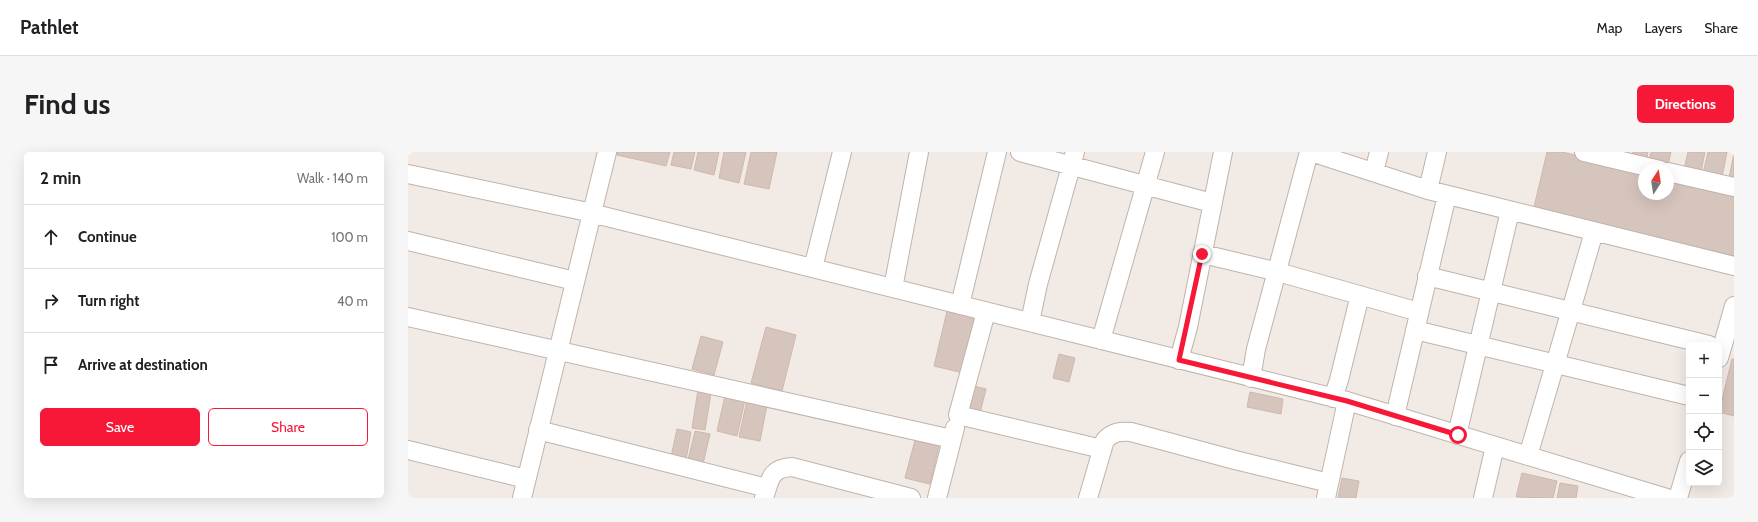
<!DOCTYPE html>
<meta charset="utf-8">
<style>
body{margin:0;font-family:Cabin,sans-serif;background:#f6f6f6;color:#202124}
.controls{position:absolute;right:12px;bottom:12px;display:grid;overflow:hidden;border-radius:6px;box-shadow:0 4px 16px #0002}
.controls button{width:36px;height:36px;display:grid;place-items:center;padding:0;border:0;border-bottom:1px solid #e0e0e0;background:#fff;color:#202124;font:20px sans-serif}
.compass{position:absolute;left:1230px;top:12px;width:36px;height:36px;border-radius:50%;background:#fff;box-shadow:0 4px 16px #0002;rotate:12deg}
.stop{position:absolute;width:12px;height:12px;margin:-9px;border:3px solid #f61836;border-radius:50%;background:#fff}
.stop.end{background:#f61836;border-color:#fff;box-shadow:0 1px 4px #0008}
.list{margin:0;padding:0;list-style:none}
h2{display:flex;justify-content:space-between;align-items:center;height:52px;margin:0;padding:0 16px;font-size:17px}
h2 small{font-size:13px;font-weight:400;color:#757577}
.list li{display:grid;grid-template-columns:26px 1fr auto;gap:12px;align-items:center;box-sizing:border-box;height:64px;padding:0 16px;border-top:1px solid #e0e0e0}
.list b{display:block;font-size:15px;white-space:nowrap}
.list em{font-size:13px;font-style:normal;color:#757577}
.actions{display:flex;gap:8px;padding:12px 16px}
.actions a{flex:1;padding:9px 0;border:1px solid #f61836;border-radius:6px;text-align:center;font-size:14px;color:#f61836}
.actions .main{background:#f61836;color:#fff}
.icon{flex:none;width:22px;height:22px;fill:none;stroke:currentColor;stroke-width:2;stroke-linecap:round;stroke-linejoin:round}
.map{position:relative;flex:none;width:1326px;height:346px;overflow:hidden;border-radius:6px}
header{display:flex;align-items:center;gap:24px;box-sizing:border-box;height:56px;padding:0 20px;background:#fff;border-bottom:1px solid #e0e0e0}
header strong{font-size:19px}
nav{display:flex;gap:22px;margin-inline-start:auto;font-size:14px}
.intro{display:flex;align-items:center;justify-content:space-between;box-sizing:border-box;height:96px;padding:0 24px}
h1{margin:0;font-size:28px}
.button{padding:10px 18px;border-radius:6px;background:#f61836;color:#fff;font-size:14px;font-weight:700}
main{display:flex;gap:24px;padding:0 24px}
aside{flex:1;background:#fff;border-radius:6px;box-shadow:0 4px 16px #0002}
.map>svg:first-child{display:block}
.building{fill:#d6c5bd;stroke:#ceb8ae}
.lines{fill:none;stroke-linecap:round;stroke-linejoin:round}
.minor-casing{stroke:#c0b3ab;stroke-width:20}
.minor{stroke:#fff;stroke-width:18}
.route{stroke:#f61836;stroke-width:5}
</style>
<header>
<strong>Pathlet</strong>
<nav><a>Map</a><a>Layers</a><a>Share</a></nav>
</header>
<div class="intro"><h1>Find us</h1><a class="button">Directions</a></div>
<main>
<aside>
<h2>2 min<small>Walk · 140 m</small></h2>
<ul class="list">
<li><svg class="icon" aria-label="ahead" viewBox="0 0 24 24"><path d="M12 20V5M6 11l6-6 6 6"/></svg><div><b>Continue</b></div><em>100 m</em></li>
<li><svg class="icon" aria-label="right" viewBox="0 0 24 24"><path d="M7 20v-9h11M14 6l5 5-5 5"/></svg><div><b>Turn right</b></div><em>40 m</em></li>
<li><svg class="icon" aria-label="arrive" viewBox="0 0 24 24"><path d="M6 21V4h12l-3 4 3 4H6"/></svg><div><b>Arrive at destination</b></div></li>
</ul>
<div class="actions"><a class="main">Save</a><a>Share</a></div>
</aside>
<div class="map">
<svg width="1326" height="346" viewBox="0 0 1326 346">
<rect width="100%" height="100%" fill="#f2eae5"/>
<path class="building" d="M209 0H262L258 14 209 3Z
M266 0H287L283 17 263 13Z
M290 0H311L306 23 286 18Z
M316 0H338L331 31 311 26Z
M343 0H369L361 37 336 32Z
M1139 0H1154L1236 20V42H1260V26L1326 42V104L1126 55Z
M1225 0H1240L1239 7 1224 3Z
M1243 0H1263L1260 13 1241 8Z
M1280 0H1297L1293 20 1276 17Z
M1300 0H1319L1314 25 1295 21Z
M1326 1V27L1321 26Z
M539 159 569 166 555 221 526 214Z
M358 175 388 183 374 239 343 231Z
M293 184 315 190 306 223 284 217Z
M651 202 667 206 661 230 645 226Z
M1324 207H1326V264L1311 260Z
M562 233 578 237 572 261 556 257Z
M290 238 303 241 297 278 284 276Z
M842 240 875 247 873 262 839 255Z
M317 244 337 248 329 284 309 279Z
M339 248 359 253 352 289 331 285Z
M269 277 283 280 278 308 263 305Z
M287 279 302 282 295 312 280 308Z
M507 288 531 294 522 332 497 326Z
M1114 321 1149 329 1145 346 1108 345Z
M934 326 951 329 948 346H930Z
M1152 331 1170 334 1168 346H1149Z"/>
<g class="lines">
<defs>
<path id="minor" d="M612 0 804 51
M903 0 1020 38 1326 114
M1176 0 1252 18
M966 20 971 0
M1260 20 1326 35
M0 22 175 59 939 249 1259 346
M1020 38 1029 0
M0 89 167 129
M795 102 870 120 1011 160
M405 116 434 0
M1019 124 1301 193
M485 136 511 0
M552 153 589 0
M578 160 550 263 694 297
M0 165 544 287
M622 170 630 132 667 0
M1007 178 1281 244
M693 188 747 0
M1311 206 1326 154
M771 208 780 175 815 0
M843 226 848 197 901 0
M925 246 931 228 952 143
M987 264 1039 43
M130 278 359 336
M1049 283 1102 59
M0 298 118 327
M1120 304 1186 80
M114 346 199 0
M356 346C362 328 362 316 384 315L503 346
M529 346 547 276
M680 346 697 288C705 280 712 279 723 280L827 308 921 331
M918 346 939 249
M1075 346 1087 294
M1270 346 1281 309"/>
</defs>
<use href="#minor" class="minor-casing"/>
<use href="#minor" class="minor"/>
</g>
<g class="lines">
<path class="route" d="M794 102 771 208 939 249 1050 283"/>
</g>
</svg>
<div class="controls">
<button>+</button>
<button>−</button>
<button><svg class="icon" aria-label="locate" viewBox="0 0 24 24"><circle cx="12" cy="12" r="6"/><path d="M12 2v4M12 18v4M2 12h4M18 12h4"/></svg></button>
<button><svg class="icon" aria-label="layers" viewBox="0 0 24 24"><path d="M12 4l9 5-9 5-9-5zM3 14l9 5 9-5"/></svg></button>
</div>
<svg class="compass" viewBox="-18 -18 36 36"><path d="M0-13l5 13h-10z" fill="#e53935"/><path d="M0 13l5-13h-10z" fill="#757577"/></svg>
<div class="stop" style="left:1050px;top:283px"></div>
<div class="stop end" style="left:794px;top:102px"></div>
</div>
</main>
